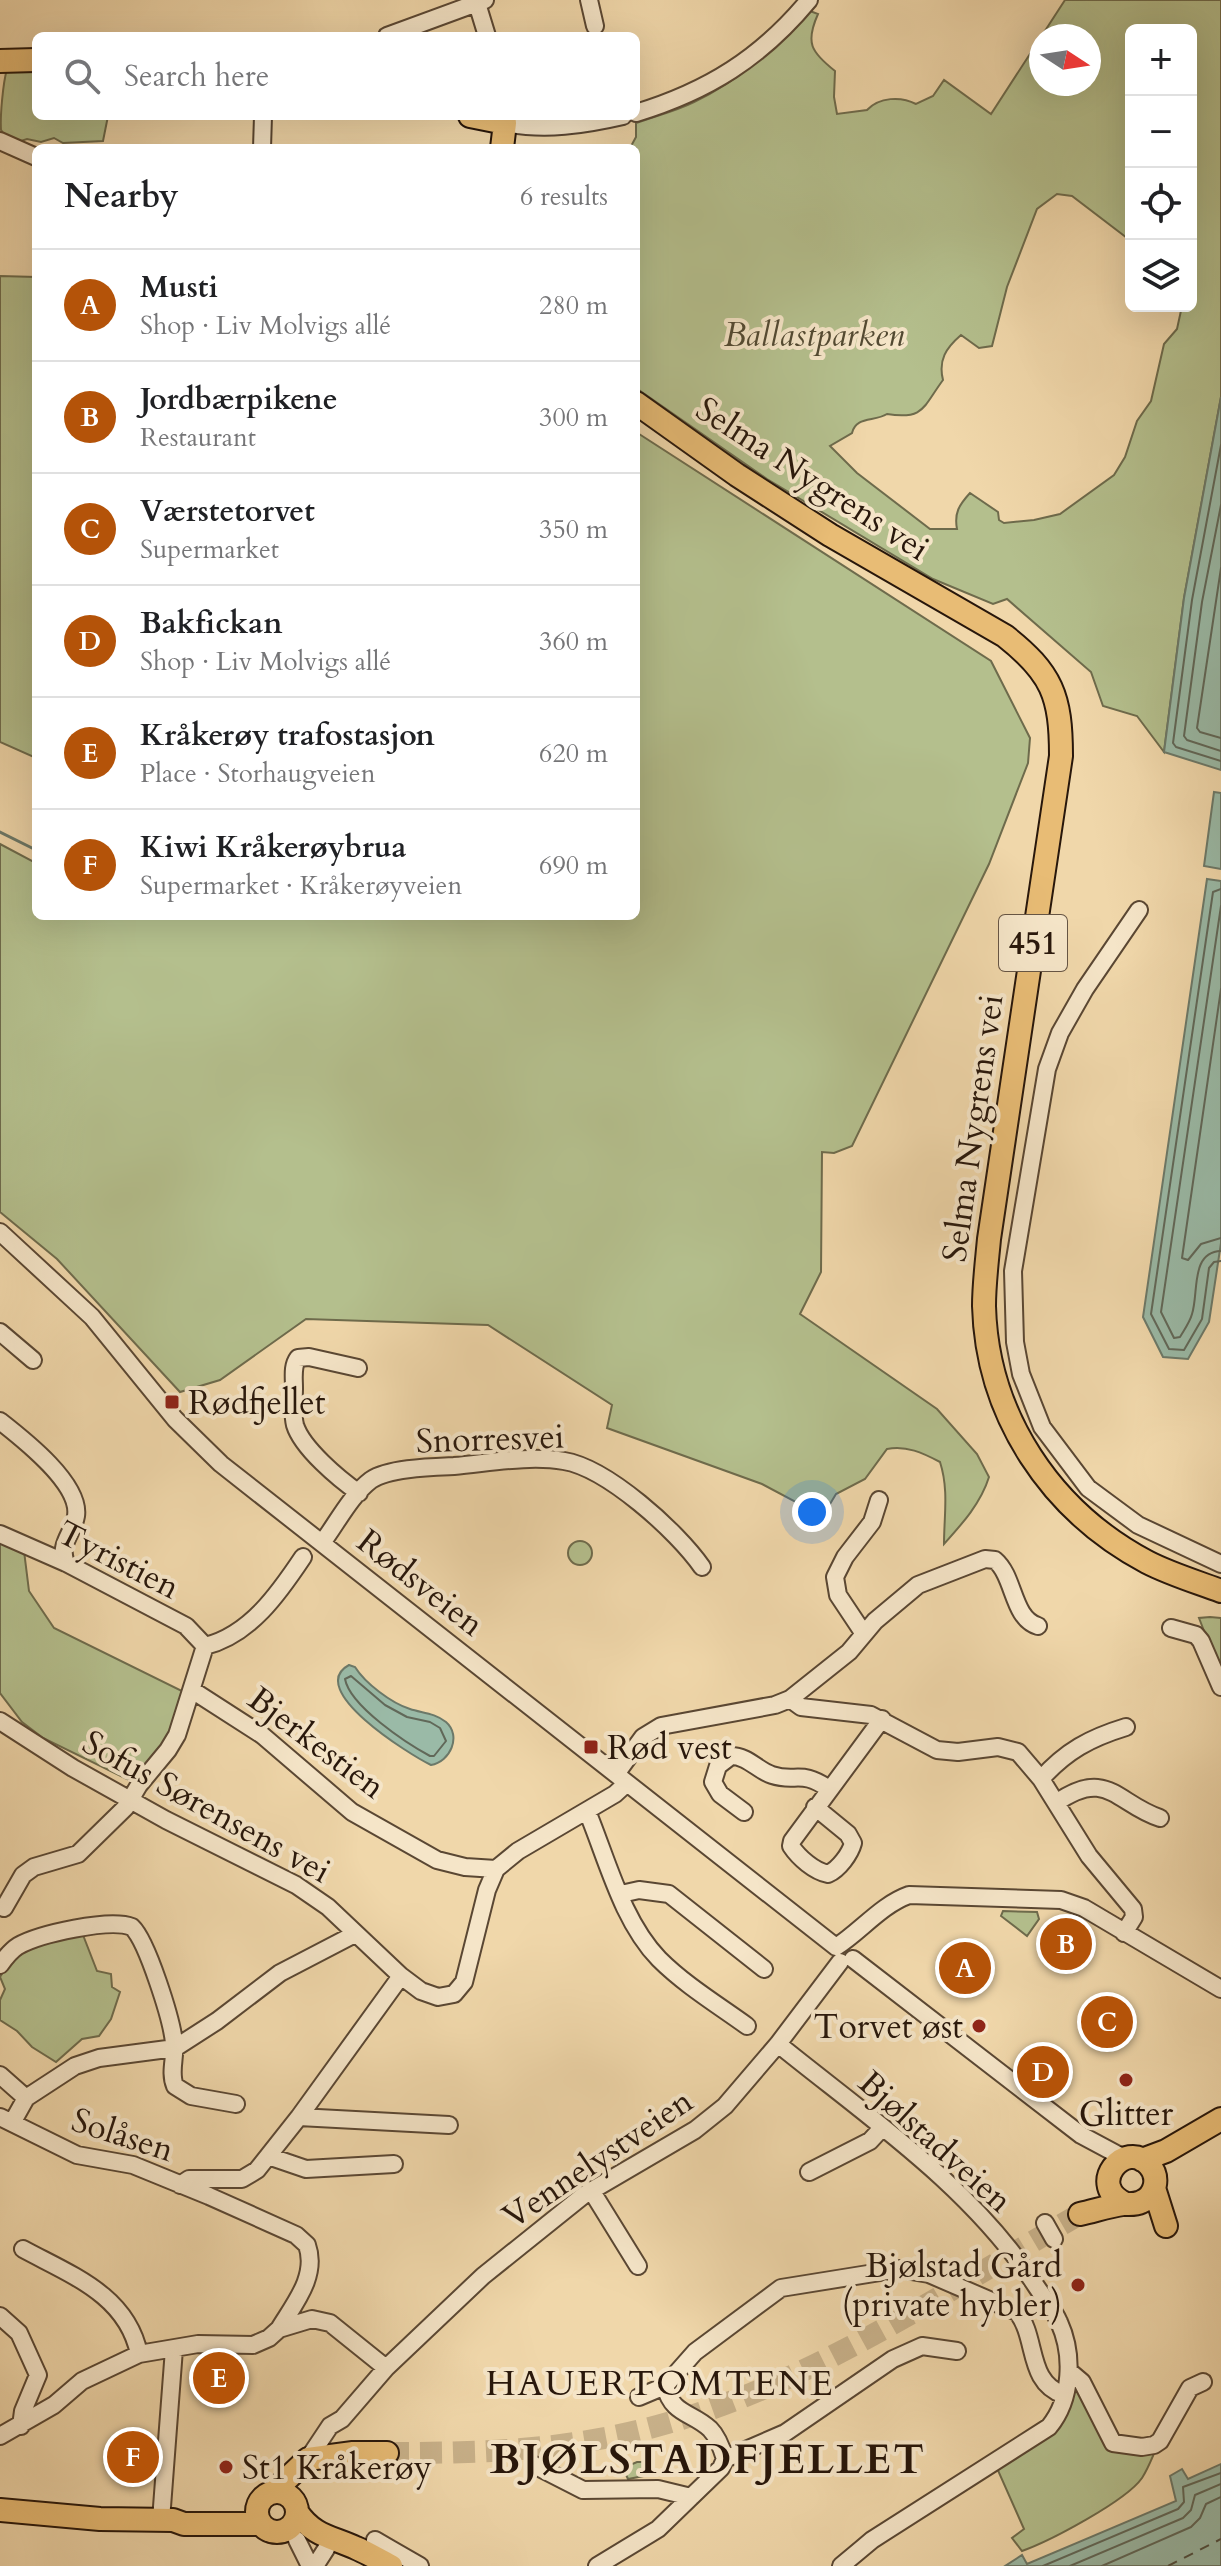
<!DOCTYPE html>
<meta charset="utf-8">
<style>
body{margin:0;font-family:Cardo,serif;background:#f6f6f6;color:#202124}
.controls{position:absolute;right:24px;top:24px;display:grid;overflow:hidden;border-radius:12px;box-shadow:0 8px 32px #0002}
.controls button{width:72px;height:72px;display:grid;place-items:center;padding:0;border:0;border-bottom:2px solid #e0e0e0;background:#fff;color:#202124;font:40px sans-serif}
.compass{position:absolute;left:1029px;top:24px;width:72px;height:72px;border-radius:50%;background:#fff;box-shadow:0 8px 32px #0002;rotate:102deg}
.you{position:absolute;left:812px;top:1512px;width:28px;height:28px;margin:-20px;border:6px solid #fff;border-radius:50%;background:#1a73e8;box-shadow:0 0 0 12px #1a73e833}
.badge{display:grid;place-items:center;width:52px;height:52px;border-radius:50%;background:#b45309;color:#fff;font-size:26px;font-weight:700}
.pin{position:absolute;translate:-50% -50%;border:4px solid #fff;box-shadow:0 2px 8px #0006}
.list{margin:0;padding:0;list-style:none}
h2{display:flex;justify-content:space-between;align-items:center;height:104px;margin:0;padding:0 32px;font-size:34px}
h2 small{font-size:26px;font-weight:400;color:#757577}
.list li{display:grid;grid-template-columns:52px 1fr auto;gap:24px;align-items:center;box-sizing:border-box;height:112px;padding:0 32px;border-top:2px solid #e0e0e0}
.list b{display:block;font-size:30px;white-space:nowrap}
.list p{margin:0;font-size:26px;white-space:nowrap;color:#757577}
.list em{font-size:26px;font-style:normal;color:#757577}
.icon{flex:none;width:44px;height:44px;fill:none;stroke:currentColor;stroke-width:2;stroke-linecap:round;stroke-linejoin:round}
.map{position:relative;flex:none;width:1221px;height:2566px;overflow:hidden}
.search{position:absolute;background:#fff;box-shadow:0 8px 32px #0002;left:32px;top:32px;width:608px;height:88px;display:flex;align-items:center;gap:20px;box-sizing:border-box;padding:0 28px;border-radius:12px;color:#757577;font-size:30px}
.panel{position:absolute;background:#fff;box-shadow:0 8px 32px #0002;left:32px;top:144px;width:608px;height:776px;border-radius:12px}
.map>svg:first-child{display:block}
.green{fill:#b4bf8d;stroke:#6e6b4c;stroke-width:2;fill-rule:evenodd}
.water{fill:#9abaa7;stroke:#6c7969;stroke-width:2}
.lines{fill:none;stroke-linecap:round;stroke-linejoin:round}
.shore{stroke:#616859;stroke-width:2}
.stream{stroke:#6c7969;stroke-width:3}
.ferry{stroke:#505042;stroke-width:2;stroke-dasharray:10 8;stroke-linecap:butt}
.major-tunnel{stroke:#c8b18a;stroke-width:22;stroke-dasharray:22 11;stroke-linecap:butt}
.minor-casing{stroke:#5a4733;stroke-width:20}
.major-casing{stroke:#28170b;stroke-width:26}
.minor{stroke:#f5e5c8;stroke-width:16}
.major{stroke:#e8bc75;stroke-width:22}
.poi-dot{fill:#8f2418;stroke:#f5e5c8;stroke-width:3}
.labels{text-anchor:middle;stroke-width:8;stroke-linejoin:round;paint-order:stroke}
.shield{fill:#f5e5c8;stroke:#654;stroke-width:2}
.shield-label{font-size:32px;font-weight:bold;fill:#28170b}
.park-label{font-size:34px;font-style:italic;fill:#524932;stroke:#f5e5c8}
.street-label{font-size:34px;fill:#28170b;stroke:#f5e5c8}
.poi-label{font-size:34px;fill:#28170b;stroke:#f5e5c8;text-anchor:start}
.neighbourhood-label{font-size:36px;letter-spacing:2px;fill:#28170b;stroke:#f5e5c8}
.district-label{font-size:42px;font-weight:bold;letter-spacing:2px;fill:#28170b;stroke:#f5e5c8}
</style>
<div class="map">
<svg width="1221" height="2566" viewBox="0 0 1221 2566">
<rect width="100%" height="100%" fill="#f0d7aa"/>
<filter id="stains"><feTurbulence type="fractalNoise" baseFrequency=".0025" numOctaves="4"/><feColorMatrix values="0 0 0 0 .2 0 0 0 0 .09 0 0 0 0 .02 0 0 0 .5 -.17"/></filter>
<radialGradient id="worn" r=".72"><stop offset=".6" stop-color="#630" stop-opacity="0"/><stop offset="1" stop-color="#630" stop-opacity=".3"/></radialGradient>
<path class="green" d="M1065 0H1221V397L1184 598 1164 752 1137 716 1103 706 1091 672 1007 599 993 604 933 579 767 479 636 388V148H630L636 137V123C655 116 676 111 694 102 740 80 775 48 810 11L818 14C805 43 811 52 835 71L834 97 837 114 867 110C879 97 901 96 916 104L933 96 944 80 991 114ZM1131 30H1191V306H1182L1177 329 1164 344 1151 401 1137 421 1125 457 1114 475 1060 514 1034 520 1004 523 999 520 998 512 970 493C959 505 954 513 957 529H930L857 473 830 446 852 433C856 416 874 422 887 414 924 420 923 407 943 380 938 360 946 348 961 335L979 348 992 346 1007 287 1037 209 1057 194 1072 196 1131 241ZM1041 36H1089V84H1041Z
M36 68V116H108L103 141 63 143 54 138 41 142 27 139 18 142C12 139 4 136 1 130 0 116 3 83 7 69Z
M0 276 36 277V758L0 742Z
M636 432 991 661 1030 738 1028 763 989 864 852 1146 834 1153 822 1152 821 1272 800 1314 937 1409 977 1454 989 1477C981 1503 962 1524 944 1544 944 1516 949 1490 940 1462 923 1453 906 1445 887 1449L865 1479 836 1494 827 1509 817 1514 806 1511 796 1502 762 1484 607 1428 612 1405 488 1325 306 1319 220 1380 180 1392 57 1259 0 1212V844L36 863V916H636Z
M0 1539 24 1551 29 1591 54 1628 186 1693 175 1727 133 1782 43 1738 22 1722 0 1693Z
M568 1553a12 12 0 1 1 24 0a12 12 0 1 1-24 0Z
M1210 1617 1221 1618V1675L1199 1618Z
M1003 1911 1037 1912 1039 1919 1027 1936 1001 1916Z
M83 1935 97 1971 111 1974 112 1987 120 1992 111 2019 99 2036 82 2039 56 2062 32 2047 17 2031 0 2020V2000L5 1989 0 1977 13 1956 48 1941Z
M1081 2387 1108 2444 1156 2449C1152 2458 1148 2469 1142 2478 1126 2501 1050 2541 1022 2551L1012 2538 1024 2529 996 2466 1053 2431 1071 2388Z
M637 2462H651L654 2474 628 2479 623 2468Z"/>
<path class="water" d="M1221 397V770L1164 752 1184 598Z
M1214 792 1221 793V869L1204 866Z
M1207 879 1221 881V1243L1209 1322 1188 1359 1163 1357 1143 1317Z
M349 1665 355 1667C365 1683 391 1703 410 1709 422 1713 435 1713 446 1722 462 1736 450 1762 431 1765 410 1755 304 1689 349 1665Z
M1221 2464V2566H1005L1022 2555 1027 2564 1176 2501 1170 2476 1182 2469 1188 2479Z"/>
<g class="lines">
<path class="shore" d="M1221 445 1192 600 1173 743 1176 747 1221 761
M1221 505 1202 602 1184 736 1187 740 1221 751
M1221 568 1197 728 1200 732 1221 738
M1221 889 1213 892 1151 1314 1169 1349 1184 1350 1202 1319 1209 1268 1214 1262 1221 1261
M1221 906 1161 1312 1174 1338 1180 1337C1184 1330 1190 1322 1192 1314 1199 1293 1190 1252 1221 1251
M1221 989 1182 1258 1188 1260 1201 1244 1221 1238
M351 1676 385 1705 407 1717 430 1722 440 1728 446 1741 434 1756H430C406 1743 350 1706 345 1679Z
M1043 2566 1178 2509 1184 2502 1183 2487 1221 2473
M1070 2566 1183 2518 1191 2510 1195 2495 1221 2484
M1102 2566 1191 2527 1200 2518 1206 2504 1221 2497"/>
<path class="stream" d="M0 832 36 850"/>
<path class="ferry" d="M1168 2566 1221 2539"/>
<path class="major-tunnel" d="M387 2453C458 2453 529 2452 599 2439 776 2408 927 2302 1080 2214"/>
<defs>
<path id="minor" d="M476 0 487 36
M589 0 595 26
M387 36 485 0
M636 113C708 91 761 58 809 0
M505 123C545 131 584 125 623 116
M0 141 36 157
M262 148 263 116
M1139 910 1085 989 1060 1033 1047 1069 1013 1271 1015 1342 1021 1374 1042 1427 1088 1488 1138 1525 1221 1564
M0 1232 92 1317 175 1419 221 1464 836 1947
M0 1332 33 1360
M358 1368 309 1357 298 1358C292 1366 294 1377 294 1388 294 1400 292 1413 295 1425 302 1448 339 1479 359 1493
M0 1421C23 1439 81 1484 76 1516 73 1534 58 1544 66 1563
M0 1534 66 1563 186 1626 205 1646 177 1735 168 1750 139 1785 126 1807 78 1854 34 1867 23 1875 4 1908
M322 1543C337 1523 351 1495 371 1480 389 1468 432 1467 454 1466 489 1463 529 1455 564 1461 607 1468 677 1531 702 1567
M1171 1628 1196 1635 1201 1641 1221 1687
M864 1634 838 1595 835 1577 845 1557 872 1522 879 1500
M205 1646C250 1635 279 1593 303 1557
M192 1690 262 1735 352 1812 437 1860 465 1867 496 1869
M790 1699 801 1707 871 1715 937 1750 958 1752 998 1747 1018 1752 1041 1779 1089 1856 1133 1909 1134 1917 1124 1933
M0 1721 73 1768 166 1820 296 1885 328 1907 401 1976 421 1991 438 1997 454 1994 464 1982 487 1890 496 1869 518 1851 615 1794 627 1783
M616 1774 643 1737 661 1726 775 1705 790 1699 849 1652 875 1621 918 1585 985 1559 995 1560C1015 1577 1012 1618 1038 1626
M1041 1779C1066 1751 1090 1738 1126 1727
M1056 1803C1107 1767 1117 1804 1160 1818
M815 1807 848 1834 853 1843C850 1854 839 1869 828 1874 814 1871 799 1858 791 1846L792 1841 882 1719
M587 1811C607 1859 622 1921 659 1959 685 1985 718 2005 747 2026
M744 1812 720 1794 713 1782 718 1766 731 1756C748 1756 757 1770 772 1775 796 1783 801 1769 829 1789
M621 1894 639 1890 669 1894 764 1969
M836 1947C861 1931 881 1905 909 1895L1061 1900 1084 1908 1221 1989
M853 1959 1081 2135 1124 2158
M0 1965C5 1958 10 1951 18 1946 39 1934 110 1918 132 1927 147 1941 172 2020 174 2043 176 2057 169 2072 175 2086L191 2096 236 2104
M778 2044C868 2117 972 2187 1036 2286 1044 2298 1054 2310 1059 2322 1074 2355 1072 2399 1049 2427L872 2540 841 2566
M0 2075 26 2098
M0 2117 77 2155 133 2165 209 2196 296 2235 307 2245C318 2276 294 2304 279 2329
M299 2117 449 2125
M12 2123 26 2098 75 2066 99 2058 175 2048 217 2021 280 1973 355 1934
M268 2156 306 2169 394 2164
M809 2172 870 2141 882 2128
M180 2185 189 2179H242L257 2170 299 2117 401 1976
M591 2190 638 2266
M1045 2223 1054 2239
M23 2249C71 2275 127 2295 139 2354
M0 2316 19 2333 38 2375 23 2411 21 2426
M1069 2371 1082 2382 1113 2443 1142 2447 1154 2445 1160 2441 1190 2388 1203 2382
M639 2397 665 2386
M0 2436 54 2405 82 2381 139 2354 198 2344 253 2345 269 2338 279 2329 312 2319 330 2323 386 2368
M308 2459 330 2426 342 2419 386 2368 483 2276 584 2195 695 2130 725 2106 778 2044 840 1962
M725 2459C722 2449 718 2437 710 2429 692 2412 672 2415 665 2386L695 2352 781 2288 899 2269 929 2274 1017 2312C1038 2338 1026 2382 1064 2395
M534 2465 583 2490 658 2489 691 2497
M161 2520 174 2349
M297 2540 310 2566
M375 2540 420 2566
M315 2566 326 2549
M597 2566 658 2529 721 2468 725 2459 785 2433 893 2359 922 2346 957 2351"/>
<path id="major" d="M0 61 36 60
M470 116 505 123 502 148
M636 403 737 475 830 535 1005 636C1052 673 1061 696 1061 756L989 1239C987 1261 984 1284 984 1306 987 1416 1051 1511 1147 1562 1170 1574 1197 1582 1221 1591
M1142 2160 1166 2151 1221 2119
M1154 2188 1166 2226
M1080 2214C1094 2211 1109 2206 1123 2204 1129 2204 1135 2205 1141 2202 1156 2196 1160 2177 1149 2165 1125 2138 1085 2186 1126 2204
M257 2512a20 20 0 1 1 40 0a20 20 0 1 1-40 0Z
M273 2492 308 2459 353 2453H387
M0 2510 100 2519 173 2520 184 2524H260
M297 2512C313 2536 332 2537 356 2548 368 2553 379 2560 391 2566"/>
</defs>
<use href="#minor" class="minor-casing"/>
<use href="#major" class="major-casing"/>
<use href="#minor" class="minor"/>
<use href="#major" class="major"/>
</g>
<g class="poi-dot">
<rect x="164" y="1394" width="16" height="16" rx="4"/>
<rect x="583" y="1739" width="16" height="16" rx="4"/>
<circle cx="979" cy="2026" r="8"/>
<circle cx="1126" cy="2080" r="8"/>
<circle cx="1078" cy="2285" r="8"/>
<circle cx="226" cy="2467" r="8"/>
</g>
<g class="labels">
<rect class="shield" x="999" y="915" width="68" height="56" rx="6"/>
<g class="shield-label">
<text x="1033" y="954">451</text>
</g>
<g class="park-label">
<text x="814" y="346">Ballastparken</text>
</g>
<g class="street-label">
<text transform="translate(813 478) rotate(33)" y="12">Selma Nygrens vei</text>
<text transform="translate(972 1128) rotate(-82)" y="12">Selma Nygrens vei</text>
<text transform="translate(490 1438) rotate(-2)" y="12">Snorresvei</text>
<text transform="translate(119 1559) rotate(27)" y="12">Tyristien</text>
<text transform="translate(421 1582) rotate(38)" y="12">Rødsveien</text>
<text transform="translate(317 1742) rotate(37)" y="12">Bjerkestien</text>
<text transform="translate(207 1806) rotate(29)" y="12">Sofus Sørensens vei</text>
<text transform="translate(123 2134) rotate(18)" y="12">Solåsen</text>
<text transform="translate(936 2141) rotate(42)" y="12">Bjølstadveien</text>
<text transform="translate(597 2158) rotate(-34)" y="12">Vennelystveien</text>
</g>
<g class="poi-label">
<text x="188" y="1414">Rødfjellet</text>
<text x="607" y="1759">Rød vest</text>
<text x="963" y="2038" text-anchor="end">Torvet øst</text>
<text x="1126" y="2125" text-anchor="middle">Glitter</text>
<text x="1062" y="2277" text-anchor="end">Bjølstad Gård<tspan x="1062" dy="39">(private hybler)</tspan></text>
<text x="242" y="2479">St1 Kråkerøy</text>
</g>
<g class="neighbourhood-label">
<text x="660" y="2395">HAUERTOMTENE</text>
</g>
<g class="district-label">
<text x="708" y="2473">BJØLSTADFJELLET</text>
</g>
</g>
<rect width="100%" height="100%" filter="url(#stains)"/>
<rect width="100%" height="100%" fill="url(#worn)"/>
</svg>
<div class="controls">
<button>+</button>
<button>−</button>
<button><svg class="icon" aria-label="locate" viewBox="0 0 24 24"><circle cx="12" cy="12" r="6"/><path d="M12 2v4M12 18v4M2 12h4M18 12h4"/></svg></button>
<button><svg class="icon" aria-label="layers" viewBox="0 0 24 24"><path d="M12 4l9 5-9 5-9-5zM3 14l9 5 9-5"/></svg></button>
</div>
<svg class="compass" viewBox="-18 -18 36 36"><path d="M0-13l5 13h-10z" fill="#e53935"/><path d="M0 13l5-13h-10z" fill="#757577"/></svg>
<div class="you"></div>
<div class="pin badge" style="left:965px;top:1968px">A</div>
<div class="pin badge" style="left:1066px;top:1944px">B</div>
<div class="pin badge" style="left:1107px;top:2022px">C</div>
<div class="pin badge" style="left:1043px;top:2072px">D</div>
<div class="pin badge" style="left:219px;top:2378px">E</div>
<div class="pin badge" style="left:133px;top:2457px">F</div>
<div class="search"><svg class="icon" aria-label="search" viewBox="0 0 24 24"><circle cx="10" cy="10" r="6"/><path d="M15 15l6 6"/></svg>Search here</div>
<section class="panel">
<h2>Nearby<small>6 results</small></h2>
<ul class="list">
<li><span class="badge">A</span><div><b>Musti</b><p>Shop · Liv Molvigs allé</p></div><em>280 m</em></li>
<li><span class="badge">B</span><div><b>Jordbærpikene</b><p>Restaurant</p></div><em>300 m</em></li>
<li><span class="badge">C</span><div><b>Værstetorvet</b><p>Supermarket</p></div><em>350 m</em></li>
<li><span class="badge">D</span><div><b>Bakfickan</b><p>Shop · Liv Molvigs allé</p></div><em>360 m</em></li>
<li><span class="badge">E</span><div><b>Kråkerøy trafostasjon</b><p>Place · Storhaugveien</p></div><em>620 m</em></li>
<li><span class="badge">F</span><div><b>Kiwi Kråkerøybrua</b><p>Supermarket · Kråkerøyveien</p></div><em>690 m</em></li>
</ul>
</section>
</div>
